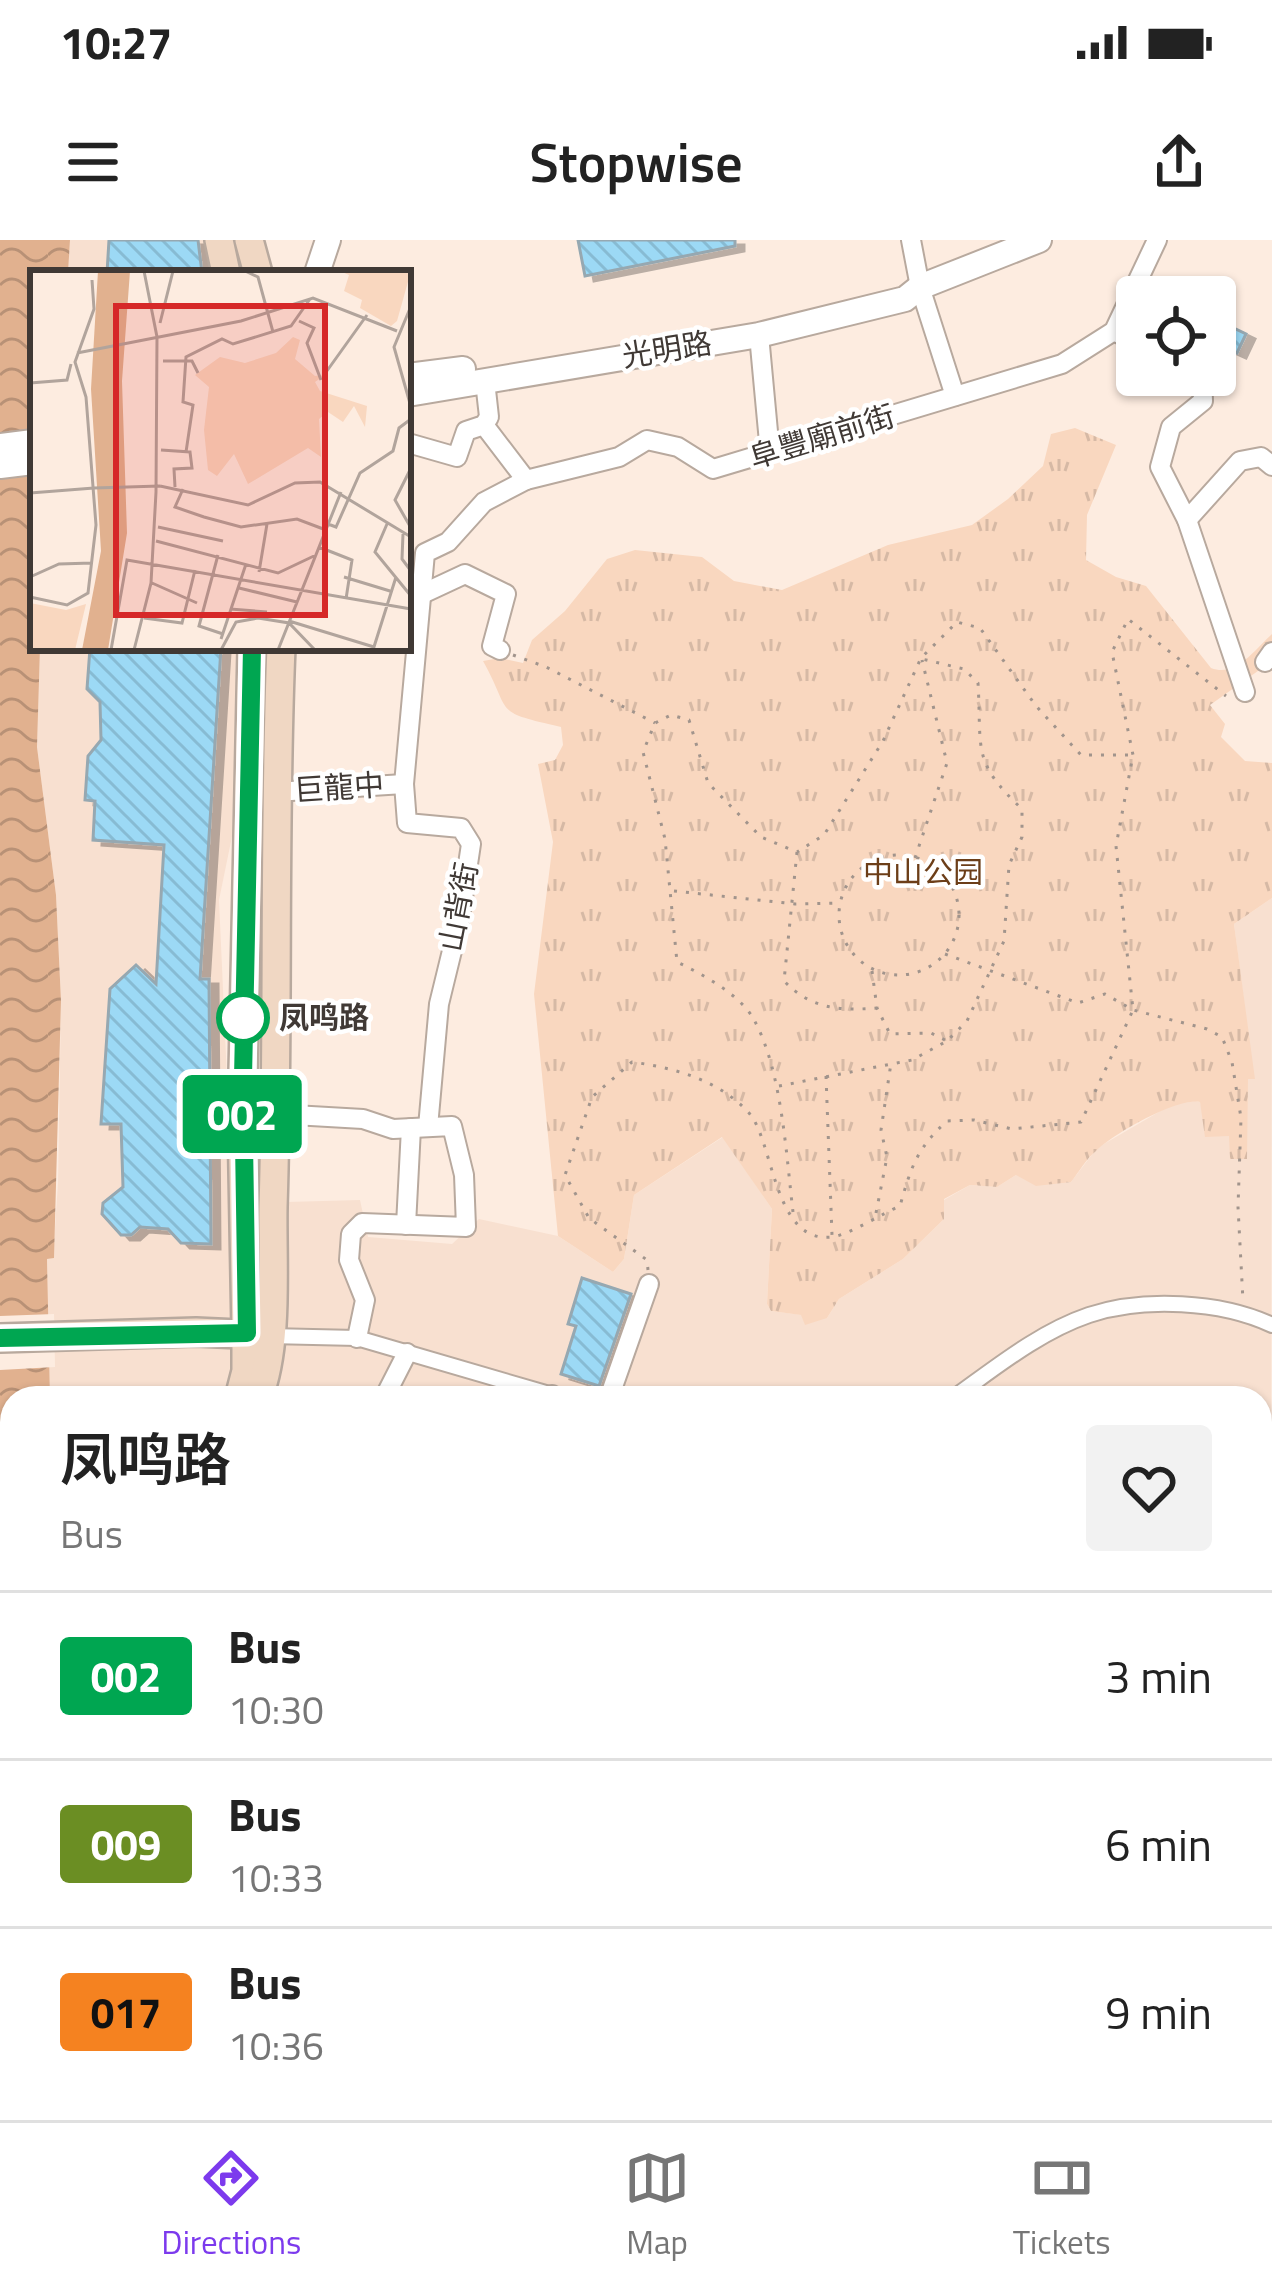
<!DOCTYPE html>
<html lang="en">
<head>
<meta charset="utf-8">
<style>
  body { margin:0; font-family:"Titillium Web","Noto Sans SC",sans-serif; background:#f2f2f2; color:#222; height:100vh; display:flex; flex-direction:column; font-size:45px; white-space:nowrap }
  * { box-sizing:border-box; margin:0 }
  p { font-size:39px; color:#767676 }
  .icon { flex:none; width:66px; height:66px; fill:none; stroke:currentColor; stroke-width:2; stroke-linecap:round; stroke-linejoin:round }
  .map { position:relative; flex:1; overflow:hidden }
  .drawer { position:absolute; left:0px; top:1146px; width:1272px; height:735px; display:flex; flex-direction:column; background:#fff; border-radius:36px 36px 0 0; box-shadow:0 3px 9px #0004 }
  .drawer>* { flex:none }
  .badge { padding:0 24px; border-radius:9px; font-size:42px; line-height:78px }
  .controls { position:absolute; left:1116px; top:36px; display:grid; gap:24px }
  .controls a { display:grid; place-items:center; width:120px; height:120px; border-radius:12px; background:#fff; box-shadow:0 3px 9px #0004; font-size:60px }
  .map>.badge { position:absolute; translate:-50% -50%; box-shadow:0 0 0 6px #fff }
  .round { display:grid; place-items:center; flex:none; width:126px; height:126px; border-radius:12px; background:#f2f2f2 }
  .headline { display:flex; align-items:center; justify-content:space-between; height:204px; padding:0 60px }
  h1 { font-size:57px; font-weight:600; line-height:90px }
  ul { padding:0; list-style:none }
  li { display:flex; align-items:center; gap:36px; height:168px; padding:0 60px; border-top:3px solid #e0e0e0 }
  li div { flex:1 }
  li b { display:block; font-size:45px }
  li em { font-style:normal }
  li .badge { min-width:132px; font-weight:700; text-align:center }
  .status { display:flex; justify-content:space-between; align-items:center; height:84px; padding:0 60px; background:#fff; direction:ltr }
  .status svg { height:33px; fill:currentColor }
  header { display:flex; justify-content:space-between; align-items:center; height:156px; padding:0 60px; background:#fff; font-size:54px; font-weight:600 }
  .menu { display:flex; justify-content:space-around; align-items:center; height:168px; border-top:3px solid #e0e0e0; background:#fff; font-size:33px; color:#767676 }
  .menu a { display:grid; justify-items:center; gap:6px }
  .menu .selected { color:#7c3aed }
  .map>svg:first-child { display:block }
  .built { fill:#f8e0d0 }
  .park { fill:url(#park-tufts) }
  .water { fill:url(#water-waves) }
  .pier { fill:#fdece0 }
  .building { fill:url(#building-back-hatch); stroke:#96a8b1; stroke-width:3; filter:url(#shadow) }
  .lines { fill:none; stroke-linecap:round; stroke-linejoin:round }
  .service-casing { stroke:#b8a99e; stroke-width:14 }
  .pedestrian-casing { stroke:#b8a99e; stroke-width:18 }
  .minor-casing { stroke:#b8a99e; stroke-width:22 }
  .tertiary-casing { stroke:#b8a99e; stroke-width:28 }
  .secondary-casing { stroke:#b8a99e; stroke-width:32 }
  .path { stroke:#a1948c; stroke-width:3; stroke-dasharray:3 9; stroke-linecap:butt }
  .service { stroke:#fff; stroke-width:9 }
  .pedestrian { stroke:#fff; stroke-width:14 }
  .minor { stroke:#fff; stroke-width:18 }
  .tertiary { stroke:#fff; stroke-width:24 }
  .secondary { stroke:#f0d7c3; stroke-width:27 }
  .line-casing { stroke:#fff; stroke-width:27 }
  .line { stroke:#00a651; stroke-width:18 }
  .stop-dot { fill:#fff; stroke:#00a651; stroke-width:6 }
  .labels { text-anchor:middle; stroke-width:9; stroke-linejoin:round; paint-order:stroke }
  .street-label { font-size:30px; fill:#403935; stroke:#fff }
  .park-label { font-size:30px; fill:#6c3e18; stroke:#fff }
  .stop-label { font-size:30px; font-weight:bold; fill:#403935; stroke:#fff; text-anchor:start }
  .inset-road { fill:none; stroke:#b1a49c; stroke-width:3 }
  .view { fill:#d62828; fill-opacity:0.15; stroke:#d62828; stroke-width:6 }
  .inset-edge { fill:none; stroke:#403935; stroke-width:6 }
</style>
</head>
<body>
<div class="status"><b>10:27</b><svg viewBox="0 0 49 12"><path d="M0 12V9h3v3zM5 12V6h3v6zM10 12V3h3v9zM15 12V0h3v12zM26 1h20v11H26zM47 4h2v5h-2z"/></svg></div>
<header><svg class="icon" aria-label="menu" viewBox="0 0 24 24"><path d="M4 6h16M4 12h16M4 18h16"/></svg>Stopwise<svg class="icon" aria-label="share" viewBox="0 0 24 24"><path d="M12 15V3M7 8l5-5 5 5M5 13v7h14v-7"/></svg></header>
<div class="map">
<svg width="1272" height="1880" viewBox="0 0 1272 1880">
  <defs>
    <pattern id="park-tufts" width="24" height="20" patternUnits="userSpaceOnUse" patternTransform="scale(3)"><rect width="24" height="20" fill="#f9d7bf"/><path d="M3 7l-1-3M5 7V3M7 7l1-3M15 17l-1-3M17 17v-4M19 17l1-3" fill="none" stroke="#d6b9a5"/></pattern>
    <pattern id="water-waves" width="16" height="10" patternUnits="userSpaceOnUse" patternTransform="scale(3)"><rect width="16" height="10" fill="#e1b18f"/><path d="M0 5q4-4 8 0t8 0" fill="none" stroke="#b89176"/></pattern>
    <pattern id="building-back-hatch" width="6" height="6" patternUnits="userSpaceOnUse" patternTransform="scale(3)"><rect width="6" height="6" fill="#9cd9f5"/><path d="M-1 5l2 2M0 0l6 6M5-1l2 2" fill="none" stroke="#87bbd3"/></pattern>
    <filter id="shadow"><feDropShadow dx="9" dy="5" stdDeviation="0" flood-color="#0004"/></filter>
  </defs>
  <rect width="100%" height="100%" fill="#fdece0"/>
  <g class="built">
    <path d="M70,0H212L218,33H68Z"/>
    <path d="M40,408H246V528L219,660L236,1039L233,1158H50L47,1019L53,1018L58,943L61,761L56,655L37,507Z"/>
    <path d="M1272,658L1271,1333L1260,1331V1158H272L286,962L360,960L368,997L452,1004L479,979L558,996L613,1032L624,1019L634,955L723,897L772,969L767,1064L771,1071L827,1078L839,1059L903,1019L944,979V960L970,945L997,947L1016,935L1071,942L1097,908L1169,866L1186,859L1200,862L1204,875L1248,838L1254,839L1234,684Z"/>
    <path d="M1260,1677L1272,1680V1833L1260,1828Z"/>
  </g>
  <path class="park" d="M1075,188L1116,205L1087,275L1086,320L1116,337L1146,346L1211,428C1236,438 1254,410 1272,394V421L1210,465L1225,484L1221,497L1245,521L1272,523V658L1234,684L1255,839H1248L1247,919H1230L1229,896L1205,897L1200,862C1178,857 1113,894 1096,911C1086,919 1079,932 1071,942L1036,946L1016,935L997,947L970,945L944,959V979L903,1019L839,1059L827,1078L805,1085L801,1075L771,1071L767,1064L772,969L722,897L634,955L624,1019L613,1032L558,996L534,754L553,602L538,524L555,520L563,505L561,487C491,471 513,475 483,421L500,418L523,423L532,400L565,371L607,319L635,310L702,317L734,341L782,350L888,305L972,285L1008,259L1043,226L1051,194Z"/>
  <path class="water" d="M0,0H70L68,33H33V408H40L37,507L56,655L61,761L54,1018L47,1019L50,1158H12V1823L0,1879Z"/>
  <path class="pier" d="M54,1074L55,1127L0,1130V1076Z"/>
  <g class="building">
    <path d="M109,0H198L202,33H107Z"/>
    <path d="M578,0H735V6L585,36Z"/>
    <path d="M1215,79L1246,94L1237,113L1215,103Z"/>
    <path d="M90,408H221L200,739H209L211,1004L181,1003L168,989L140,987L131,995H121L102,974L103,963L123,947L121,884H101L110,749L136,725L156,744L164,605L93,600L95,561L85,560L88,516L101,500L100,462L87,449Z"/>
    <path d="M582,1038L631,1054L599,1146L561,1134L576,1086L568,1084Z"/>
    <path d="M1260,1226L1272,1230V1276L1262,1305Z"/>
  </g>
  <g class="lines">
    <g class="service-casing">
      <path id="service" d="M19,1880L21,1869"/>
    </g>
    <g class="pedestrian-casing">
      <g id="pedestrian">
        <path d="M269,1096L357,1098L556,1156"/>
        <path d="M953,1158C995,1128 1039,1092 1089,1075C1143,1057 1221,1061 1272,1085"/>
      </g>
    </g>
    <g class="minor-casing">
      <g id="minor">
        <path d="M911,0L920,47L955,156"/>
        <path d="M1114,91L1137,103"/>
        <path d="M759,95L770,213"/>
        <path d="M1202,135L1203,161L1171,187L1160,227L1187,280L1245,452"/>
        <path d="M484,185L526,240"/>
        <path d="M408,203L457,217L466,191L484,185L489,177L485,141"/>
        <path d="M1187,280L1240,221L1261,217L1272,226"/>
        <path d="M413,354L420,355L465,334L506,354L492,406L500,410"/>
        <path d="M1265,422L1272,412"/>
        <path d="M275,552L404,544"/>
        <path d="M276,874L363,879L393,889L452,886L464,935L466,987L362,983L351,994L349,1020L365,1060L357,1098"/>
        <path d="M428,887L439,764L460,678L471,604L461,588L407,583L404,544L425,313L448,302L484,262L526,240L619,217L647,200L678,207L713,229L1062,124L1114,91L1157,0"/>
        <path d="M406,985L411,888"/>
        <path d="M384,1158L407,1113"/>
        <path d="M552,1158V1155"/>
        <path d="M609,1158L649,1044"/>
        <path d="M1260,1355L1272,1359"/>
        <path d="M1260,1478L1272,1483"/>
        <path d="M1260,1590L1272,1594"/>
        <path d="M950,1869V1880"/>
        <path d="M992,1869L1056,1880"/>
        <path d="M425,1880L430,1869"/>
        <path d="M454,1880L460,1869"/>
        <path d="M533,1880L538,1869"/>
        <path d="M686,1880L689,1869"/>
        <path d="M750,1880V1869"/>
      </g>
    </g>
    <g class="tertiary-casing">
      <g id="tertiary">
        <path d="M317,33L328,0"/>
        <path d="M408,136L463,129"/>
        <path d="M408,154L759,95L905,59L920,47L1039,0"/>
        <path d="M0,206L33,202"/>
        <path d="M0,226L33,222"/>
        <path d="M1260,1403L1272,1370"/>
        <path d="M1260,1756L1272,1759"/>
        <path d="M1074,1880L1078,1869"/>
      </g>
    </g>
    <g class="secondary-casing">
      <g id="secondary">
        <path d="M219,0L226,33"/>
        <path d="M249,0L258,33"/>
        <path d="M0,1098L196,1092L260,1095"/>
        <path d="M239,1158L246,1131V1093L242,878L252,408"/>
        <path d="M258,1158C279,1105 272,1024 273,967C279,781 273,594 281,408"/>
        <path d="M169,1880L172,1869"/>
      </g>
    </g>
    <g class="path">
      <path d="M513,415L546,427L655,483"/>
      <path d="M797,612L784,741C811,769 839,771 877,768"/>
      <circle cx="899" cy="675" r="60"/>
      <path d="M915,618L947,523L922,420"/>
      <path d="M674,651L795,664L838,663"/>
      <path d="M945,714L1078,763L1105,754L1133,770L1207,789L1222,797L1232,822L1241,878L1238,967L1243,1061"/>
      <path d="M872,731L877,768L890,794L931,793L945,800"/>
      <path d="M826,836L832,995"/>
      <path d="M779,846L912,820L947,801L967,781L1004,701L1009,625L1022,597V569C971,521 982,510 978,443L964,429L922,419"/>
      <path d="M793,972C786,914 782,829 753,778C739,754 702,734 677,722L665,599L643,512L655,483L671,475L689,480L708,543L761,597L797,612L824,595L883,501L921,418L957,382L980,388L1036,466L1081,515H1133"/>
      <path d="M876,973L887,917L881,890L891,823"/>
      <path d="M648,1030L647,1020L589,978L565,935L592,857L632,822C675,828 719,840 749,873C774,901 773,1004 832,997C849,995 883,973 900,966C911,927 917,908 947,881L974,880L1012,889L1081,882L1133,770L1116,606L1133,515L1112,412L1128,379L1226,456"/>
      <path d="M0,1667L12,1668"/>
    </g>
    <use href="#service" class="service"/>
    <use href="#pedestrian" class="pedestrian"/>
    <use href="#minor" class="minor"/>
    <use href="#tertiary" class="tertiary"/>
    <use href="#secondary" class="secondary"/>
  </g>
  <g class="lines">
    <g class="line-casing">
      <path id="line" d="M0,1098L247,1093L243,838L252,408"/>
    </g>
    <use href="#line" class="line"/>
  </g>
  <circle class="stop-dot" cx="243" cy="778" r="24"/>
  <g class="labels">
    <g class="street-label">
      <text transform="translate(667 110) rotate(-9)" y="10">光明路</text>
      <text transform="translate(822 197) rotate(-17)" y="10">阜豐廟前街</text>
      <text transform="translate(339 548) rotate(-4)" y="10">巨龍中</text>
      <text transform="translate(459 667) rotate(-79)" y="10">山背街</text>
    </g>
    <g class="park-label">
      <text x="923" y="643">中山公园</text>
    </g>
    <g class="stop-label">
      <text x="279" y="788">凤鸣路</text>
    </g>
  </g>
  <g transform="translate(30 30)">
    <rect width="381" height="381" fill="#fdece0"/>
    <path d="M310,1H381L367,51L361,56L330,38L332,30L314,21L319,5ZM263,67L270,70L265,89L285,106L295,105L285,112L290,121L337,136L335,157L324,136L313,152L298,142L289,149L291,187L278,178L218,214L204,184L187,206L178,200L174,160L179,117L165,105L190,87L215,93L246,83ZM0,333L36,340L56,334L45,380H0Z" fill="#f9d7bf"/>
    <path d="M68,1H100L92,111L97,263L78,380H52L71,281L61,119Z" fill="#e1b18f"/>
    <path class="inset-road" d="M215,1L228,7L243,62M381,36L364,77L381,137M269,51L284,58L277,73L291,110M130,53L143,1M47,83L211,51L283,28L367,61M133,91H162L168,103M294,105L337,45M0,113L37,110L41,94M131,180L160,182L162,198L144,199L145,217M156,182L163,135L153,132L156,87L192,69L203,74L261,56L280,29M381,198L365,230L381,258M130,216L218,235L265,213L290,212L381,267M64,218L130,216M153,219L145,237L174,247L211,257L267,249L296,260M0,223L64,218M298,254L306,257L330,203L363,181L369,158L381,149M357,254L345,282L381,326M128,257L193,271M373,264L372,289L381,301M126,271L248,303L286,285M289,277L322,290L316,329M188,285L169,356L193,364M229,302L237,254M0,307L29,294L62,293M314,307L360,321M122,313L167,333M209,318L267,332M0,327L37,335L58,323L66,255L56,127L45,92L64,39L62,10M200,339L237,342M114,348L152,353L165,300M259,351L344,377M191,369L216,294M81,380L97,290L381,339M104,380L121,313L126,222L127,67L114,1M191,380L206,352L228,348L259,353L285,380M248,380L311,222M343,380L366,307"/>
    <path class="view" d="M86,36H295V345H86Z"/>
    <rect width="381" height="381" class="inset-edge"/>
  </g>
</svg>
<div class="controls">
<a><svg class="icon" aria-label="locate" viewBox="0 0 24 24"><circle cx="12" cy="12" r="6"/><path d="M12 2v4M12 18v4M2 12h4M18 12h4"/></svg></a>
</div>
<b class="badge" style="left:242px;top:874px;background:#00a651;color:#fff">002</b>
<section class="drawer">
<div class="headline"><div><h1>凤鸣路</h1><p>Bus</p></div><a class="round"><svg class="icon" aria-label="heart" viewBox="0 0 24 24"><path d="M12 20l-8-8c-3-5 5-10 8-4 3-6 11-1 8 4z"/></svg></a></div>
<ul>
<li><span class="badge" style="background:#00a651;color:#fff">002</span><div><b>Bus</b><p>10:30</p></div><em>3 min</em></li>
<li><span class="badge" style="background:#6b8e23;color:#fff">009</span><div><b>Bus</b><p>10:33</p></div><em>6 min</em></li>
<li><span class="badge" style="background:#f58220;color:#111">017</span><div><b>Bus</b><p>10:36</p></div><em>9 min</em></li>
</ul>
</section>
</div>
<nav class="menu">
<a class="selected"><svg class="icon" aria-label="directions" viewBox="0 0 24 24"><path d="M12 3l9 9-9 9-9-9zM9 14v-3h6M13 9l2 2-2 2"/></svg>Directions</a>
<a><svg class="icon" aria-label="map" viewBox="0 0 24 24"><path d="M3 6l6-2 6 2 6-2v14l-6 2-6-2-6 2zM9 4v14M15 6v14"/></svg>Map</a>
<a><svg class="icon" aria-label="tickets" viewBox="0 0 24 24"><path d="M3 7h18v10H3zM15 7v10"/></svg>Tickets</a>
</nav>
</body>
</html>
